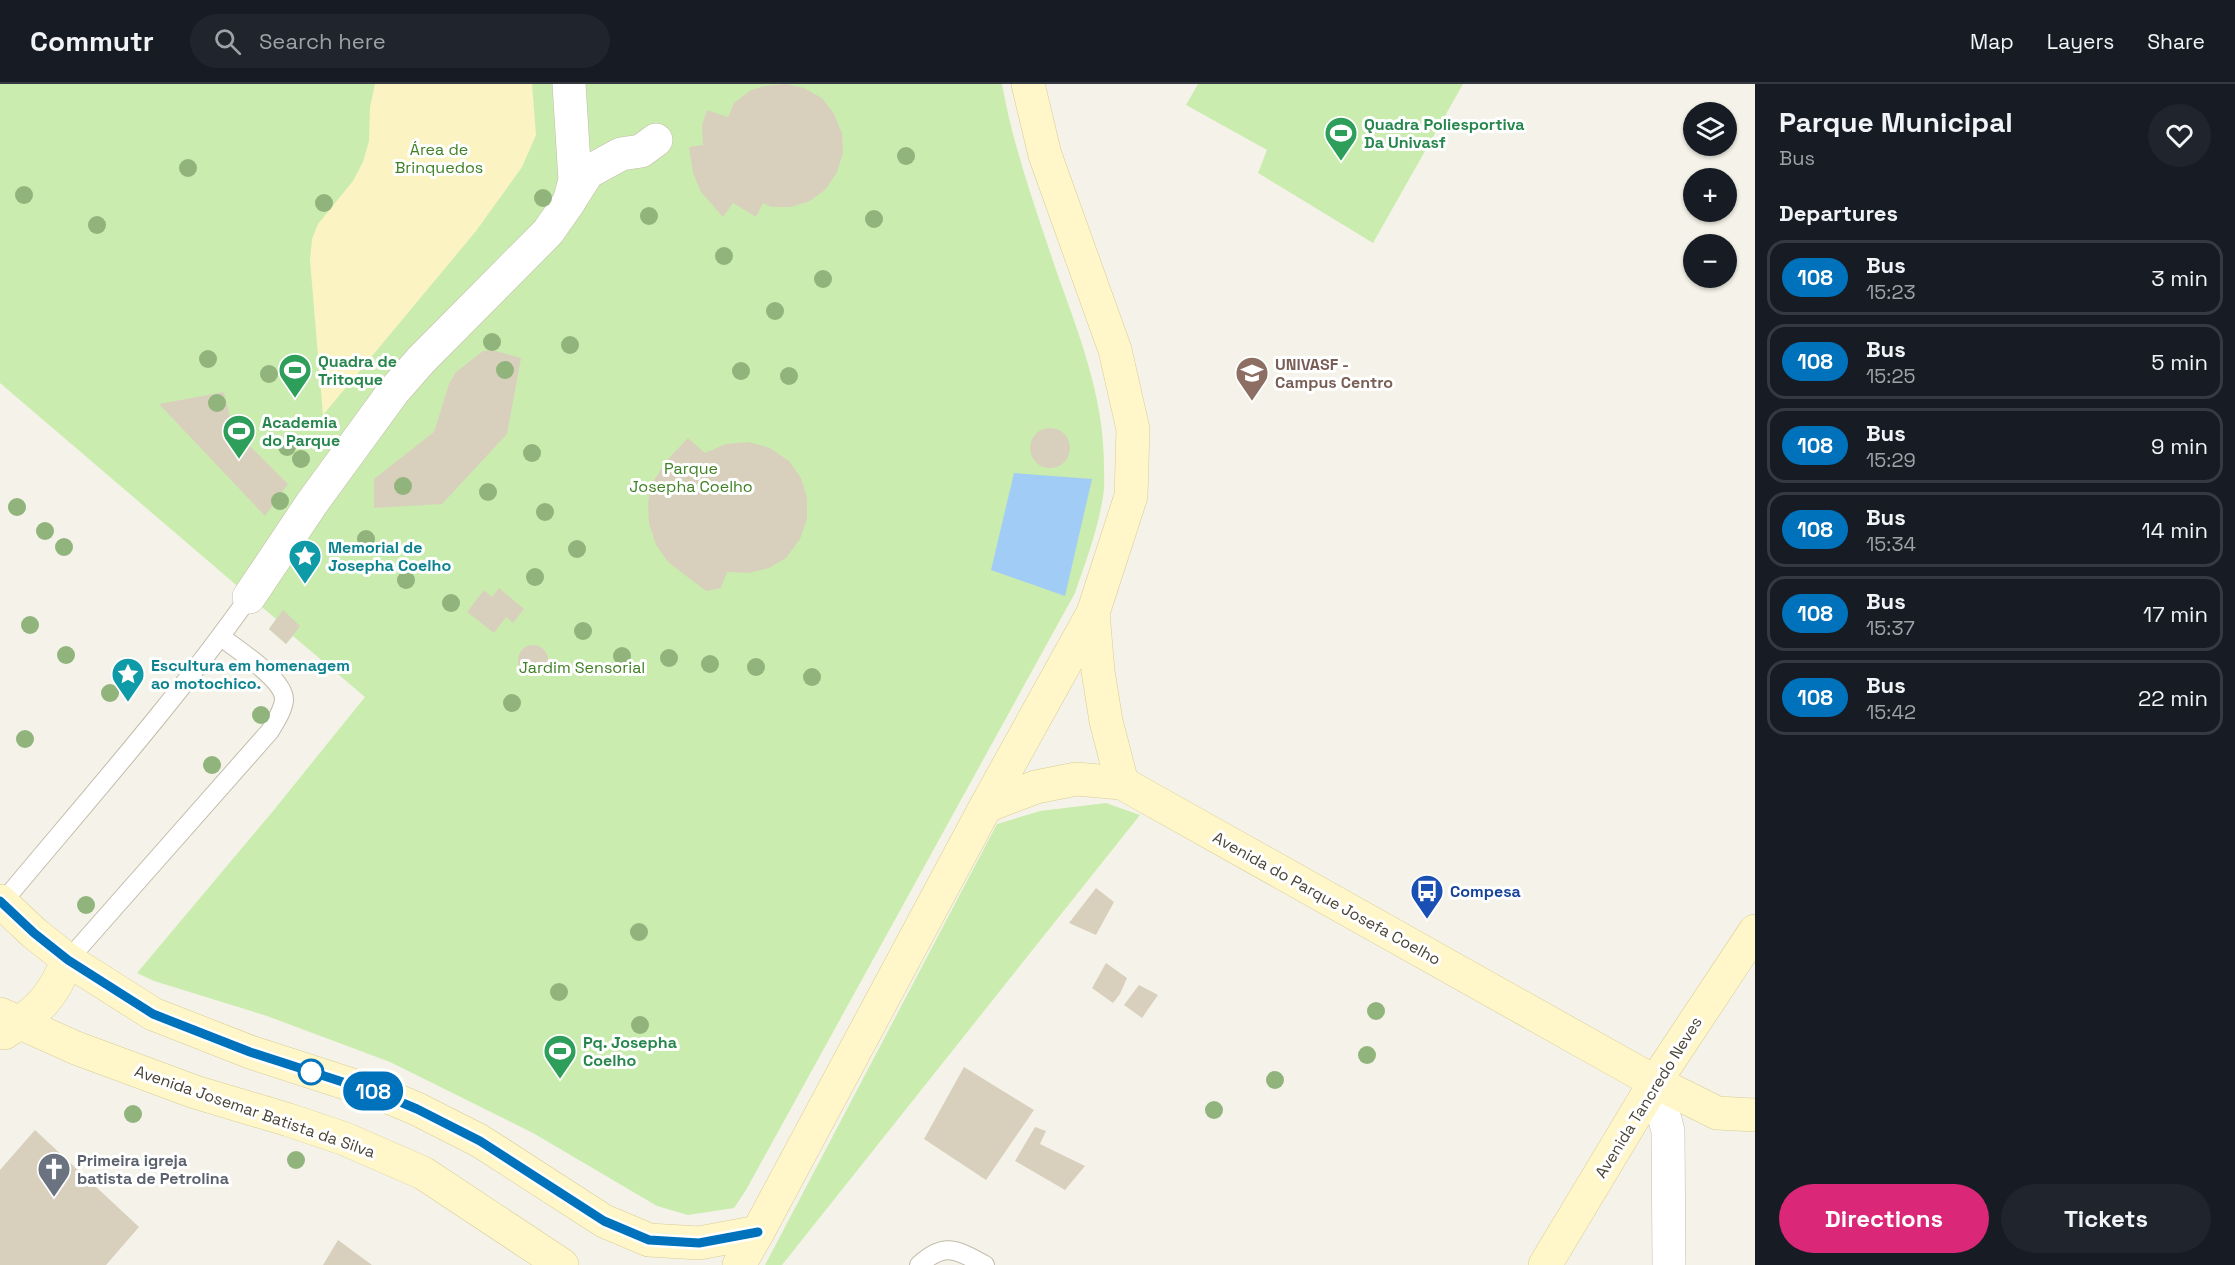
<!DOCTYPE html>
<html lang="en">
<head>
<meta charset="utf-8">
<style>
  body { margin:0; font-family:"Space Grotesk",sans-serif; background:#20242c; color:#f1f3f6; height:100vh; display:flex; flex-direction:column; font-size:22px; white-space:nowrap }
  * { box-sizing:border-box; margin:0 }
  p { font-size:20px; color:#9ea1a6 }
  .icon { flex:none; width:33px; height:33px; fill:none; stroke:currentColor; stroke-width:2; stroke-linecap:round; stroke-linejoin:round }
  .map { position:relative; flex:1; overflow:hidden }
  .side { display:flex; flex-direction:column; background:#171b24; width:480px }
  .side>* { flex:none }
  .badge { padding:0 12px; border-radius:20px; font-size:21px; line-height:39px }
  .buttons { position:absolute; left:1683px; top:18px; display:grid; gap:12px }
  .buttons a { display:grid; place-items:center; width:54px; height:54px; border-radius:50%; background:#171b24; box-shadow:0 2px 4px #0004; font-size:30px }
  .map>.badge { position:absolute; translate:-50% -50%; box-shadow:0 0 0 3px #fff }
  h2 { padding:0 24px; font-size:22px; line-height:54px }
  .round { display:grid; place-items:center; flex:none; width:63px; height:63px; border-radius:32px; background:#20242c }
  .headline { display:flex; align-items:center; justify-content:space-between; height:102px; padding:0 24px }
  h1 { font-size:28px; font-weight:700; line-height:45px }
  .button { display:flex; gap:12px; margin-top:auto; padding:12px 24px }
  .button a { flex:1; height:69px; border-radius:36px; background:#db2777; color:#fff; font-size:24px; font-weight:700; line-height:69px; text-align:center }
  .button a+a { background:#20242c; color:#f1f3f6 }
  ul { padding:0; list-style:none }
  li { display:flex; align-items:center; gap:18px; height:75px; margin:0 12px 9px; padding:0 12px; border:3px solid #363941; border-radius:18px }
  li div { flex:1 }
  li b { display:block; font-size:22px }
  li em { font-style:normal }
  li .badge { min-width:66px; font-weight:700; text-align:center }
  header { display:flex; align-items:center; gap:36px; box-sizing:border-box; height:84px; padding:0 30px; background:#171b24; border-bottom:2px solid #363941 }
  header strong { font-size:28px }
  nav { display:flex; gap:33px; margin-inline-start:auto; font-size:21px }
  .search { width:420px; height:54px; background:#20242c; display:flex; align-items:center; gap:15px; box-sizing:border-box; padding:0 21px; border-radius:33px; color:#9ea1a6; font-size:22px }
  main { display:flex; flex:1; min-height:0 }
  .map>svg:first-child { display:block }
  .green { fill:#cbecaf }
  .sand { fill:#fbf4c2 }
  .water { fill:#a1ccf6 }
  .building { fill:#d8d0bd }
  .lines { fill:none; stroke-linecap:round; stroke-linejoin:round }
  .lane-casing { stroke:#c2bcaa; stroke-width:20 }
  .street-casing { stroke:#c2bcaa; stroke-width:34 }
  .secondary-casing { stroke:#d9cc95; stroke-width:34 }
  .lane { stroke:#fff; stroke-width:18 }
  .street { stroke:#fff; stroke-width:33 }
  .secondary { stroke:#fff6c9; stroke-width:33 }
  .tree { fill:#91b47d }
  .line-casing { stroke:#fff; stroke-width:14 }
  .line { stroke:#0072bc; stroke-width:9 }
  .stop-dot { fill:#fff; stroke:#0072bc; stroke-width:3 }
  .labels { text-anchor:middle; stroke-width:6; stroke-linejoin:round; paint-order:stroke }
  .leisure-label { font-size:16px; font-weight:bold; fill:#27864d; stroke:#fff; text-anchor:start }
  .park-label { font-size:16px; fill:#3f8124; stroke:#fff }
  .education-label { font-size:16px; font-weight:bold; fill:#785e54; stroke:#fff; text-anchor:start }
  .culture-label { font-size:16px; font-weight:bold; fill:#0d838f; stroke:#fff; text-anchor:start }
  .transit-label { font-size:16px; font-weight:bold; fill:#164399; stroke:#fff; text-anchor:start }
  .street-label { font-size:16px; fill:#4a4436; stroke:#fff }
  .worship-label { font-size:16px; font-weight:bold; fill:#5b616d; stroke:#fff; text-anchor:start }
</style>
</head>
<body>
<header>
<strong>Commutr</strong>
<div class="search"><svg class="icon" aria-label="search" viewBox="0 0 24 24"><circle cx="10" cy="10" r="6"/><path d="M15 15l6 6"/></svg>Search here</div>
<nav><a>Map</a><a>Layers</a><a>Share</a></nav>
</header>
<main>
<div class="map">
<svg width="1755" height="1181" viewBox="0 0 1755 1181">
  <rect width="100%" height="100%" fill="#f5f3e9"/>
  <g class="green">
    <path d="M0,0H1002C1013,62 1035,123 1055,183C1078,248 1104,311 1104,381C1104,391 1105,403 1103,413C1098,445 1086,477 1075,509L746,1106L734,1124L688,1131L657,1122L533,1049L390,978L267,932L154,897L137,889L273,727L365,613L293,552L286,560L269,545L276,535L0,299Z"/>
    <path d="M1198,0H1463L1373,159L1258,89L1267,66L1186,21Z"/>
    <path d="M1106,719L1140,731L782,1181H765L997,740L1040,727Z"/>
  </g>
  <path class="sand" d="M375,0H532L536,51L522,83L476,147L323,331L310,176L312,155L318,140L353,97L363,78L369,57L370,23Z"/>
  <path class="water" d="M1014,389L1092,395L1065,512L991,486Z"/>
  <g class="building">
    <path d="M786,0L804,4L822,14L834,30L842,49L843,69L837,88L826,105L810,117L791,123H771L763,119L756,133L733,119L723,133L701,108L693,89L689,63L703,61L702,41L707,26L728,33L734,19L751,6L765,2Z"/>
    <path d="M492,266L521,274L507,350L442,420L374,424V395L434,348L449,300L456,288L483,267Z"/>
    <path d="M224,308L232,341L241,353L288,400L265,432L159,320Z"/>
    <circle cx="1050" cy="364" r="20"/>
    <path d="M688,354L705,369L726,360L748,358L770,364L789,377L801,394L807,414V435L800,455L786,474L769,484L749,489L727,488L721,504L706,507L668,478L656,461L649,439L648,420L650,402L669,374Z"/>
    <path d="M499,504L524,525L513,539L506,533L494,549L467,528L484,506L492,513Z"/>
    <path d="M283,526L300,542L286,560L269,545Z"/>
    <circle cx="533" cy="576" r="15"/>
    <path d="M1096,804L1114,818L1096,851L1069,839Z"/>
    <path d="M1106,879L1127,894L1120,910L1113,919L1092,904Z"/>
    <path d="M1139,901L1158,911L1142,934L1124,921Z"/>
    <path d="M964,983L1034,1026L986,1096L924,1055Z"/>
    <path d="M1035,1043L1046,1047L1040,1060L1085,1082L1065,1106L1015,1077Z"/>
    <path d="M35,1046L139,1143L106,1181H0V1086Z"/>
    <path d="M338,1156L372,1181H323Z"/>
  </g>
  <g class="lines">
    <g class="lane-casing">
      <g id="lane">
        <path d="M2,819C86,718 173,620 249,513"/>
        <path d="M68,876L270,647C275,638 283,627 284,616C285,596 237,565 221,553"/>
        <path d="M919,1181C945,1157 957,1166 985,1181"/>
      </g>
    </g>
    <g class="street-casing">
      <g id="street">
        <path d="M570,116L588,88L621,70L641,67L656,56"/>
        <path d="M249,513L312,419L393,308L421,276L548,148L569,118L575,96L569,0"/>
        <path d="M1655,998L1668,1047L1669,1181"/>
      </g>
    </g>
    <g class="secondary-casing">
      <g id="secondary">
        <path d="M1093,529L1098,587L1106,637L1122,699"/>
        <path d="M986,722L1036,703L1076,695L1122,699L1655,998L1717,1029L1755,1031"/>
        <path d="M0,817L34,849L68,876L153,930L250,968L386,1012L417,1025L480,1057L604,1137L649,1156L699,1159L758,1148"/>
        <path d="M0,930L76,964L195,1008L289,1036L345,1055L423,1089L562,1181"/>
        <path d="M4,949C39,927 52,914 68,876"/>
        <path d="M739,1181L758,1148L986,722L1093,529L1131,412L1133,345L1115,266L1045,71L1028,0"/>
        <path d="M1545,1181L1655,998L1755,847"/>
      </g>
    </g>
    <use href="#lane" class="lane"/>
    <use href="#street" class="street"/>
    <use href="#secondary" class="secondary"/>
  </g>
  <g class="tree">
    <circle cx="906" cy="72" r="9"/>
    <circle cx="188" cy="84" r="9"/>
    <circle cx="24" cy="111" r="9"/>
    <circle cx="543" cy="114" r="9"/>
    <circle cx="324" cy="119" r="9"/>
    <circle cx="649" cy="132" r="9"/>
    <circle cx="874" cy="135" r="9"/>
    <circle cx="97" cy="141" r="9"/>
    <circle cx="724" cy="172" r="9"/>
    <circle cx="823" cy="195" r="9"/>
    <circle cx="775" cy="227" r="9"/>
    <circle cx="492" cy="258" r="9"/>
    <circle cx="570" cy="261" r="9"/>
    <circle cx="208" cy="275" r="9"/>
    <circle cx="505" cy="286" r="9"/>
    <circle cx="741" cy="287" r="9"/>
    <circle cx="269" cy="290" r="9"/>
    <circle cx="789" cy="292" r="9"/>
    <circle cx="217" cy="319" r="9"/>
    <circle cx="287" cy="363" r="9"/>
    <circle cx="532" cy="369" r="9"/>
    <circle cx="301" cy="375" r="9"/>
    <circle cx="403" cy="402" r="9"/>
    <circle cx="488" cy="408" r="9"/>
    <circle cx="280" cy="417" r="9"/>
    <circle cx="17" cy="423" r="9"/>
    <circle cx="545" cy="428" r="9"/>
    <circle cx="45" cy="447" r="9"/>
    <circle cx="366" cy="455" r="9"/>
    <circle cx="64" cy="463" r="9"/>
    <circle cx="577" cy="465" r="9"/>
    <circle cx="535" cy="493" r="9"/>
    <circle cx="406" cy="496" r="9"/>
    <circle cx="451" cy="519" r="9"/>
    <circle cx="30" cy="541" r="9"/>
    <circle cx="583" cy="547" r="9"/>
    <circle cx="66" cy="571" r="9"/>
    <circle cx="622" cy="572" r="9"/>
    <circle cx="669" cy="574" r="9"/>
    <circle cx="710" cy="580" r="9"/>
    <circle cx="756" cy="583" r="9"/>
    <circle cx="812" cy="593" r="9"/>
    <circle cx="110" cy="609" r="9"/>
    <circle cx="512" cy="619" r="9"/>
    <circle cx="261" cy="631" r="9"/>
    <circle cx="25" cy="655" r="9"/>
    <circle cx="212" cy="681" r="9"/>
    <circle cx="86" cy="821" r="9"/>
    <circle cx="639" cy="848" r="9"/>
    <circle cx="559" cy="908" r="9"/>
    <circle cx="1376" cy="927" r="9"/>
    <circle cx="640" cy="941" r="9"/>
    <circle cx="1367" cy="971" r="9"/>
    <circle cx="1275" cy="996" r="9"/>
    <circle cx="1214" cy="1026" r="9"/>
    <circle cx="133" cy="1030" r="9"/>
    <circle cx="296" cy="1076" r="9"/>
  </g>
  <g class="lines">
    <g class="line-casing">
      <path id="line" d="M0,817L34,849L68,876L153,930L250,968L386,1012L417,1025L480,1057L604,1137L649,1156L699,1159L758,1148"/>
    </g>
    <use href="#line" class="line"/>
  </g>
  <defs>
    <g id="stadium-pin" transform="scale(1.725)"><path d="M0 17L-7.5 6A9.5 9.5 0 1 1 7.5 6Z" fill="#2e9e5b" stroke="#fff"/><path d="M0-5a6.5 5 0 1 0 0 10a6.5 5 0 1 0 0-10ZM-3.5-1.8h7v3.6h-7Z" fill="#fff"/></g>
    <g id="university-pin" transform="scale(1.725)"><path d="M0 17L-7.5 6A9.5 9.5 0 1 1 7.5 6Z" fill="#8d6e63" stroke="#fff"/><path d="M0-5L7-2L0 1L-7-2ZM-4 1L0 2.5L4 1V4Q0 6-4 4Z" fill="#fff"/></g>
    <g id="sight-pin" transform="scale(1.725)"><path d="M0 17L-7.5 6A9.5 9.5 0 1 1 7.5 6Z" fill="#0f9aa8" stroke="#fff"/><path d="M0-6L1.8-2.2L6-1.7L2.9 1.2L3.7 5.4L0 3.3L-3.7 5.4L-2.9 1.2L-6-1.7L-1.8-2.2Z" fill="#fff"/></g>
    <g id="bus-pin" transform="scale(1.725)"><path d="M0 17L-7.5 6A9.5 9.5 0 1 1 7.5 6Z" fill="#1a4fb4" stroke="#fff"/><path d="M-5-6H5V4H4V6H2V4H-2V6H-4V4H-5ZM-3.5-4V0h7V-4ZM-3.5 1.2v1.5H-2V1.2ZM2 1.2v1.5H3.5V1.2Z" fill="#fff"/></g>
    <g id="church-pin" transform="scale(1.725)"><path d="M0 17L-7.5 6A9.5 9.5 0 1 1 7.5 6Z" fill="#6b7280" stroke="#fff"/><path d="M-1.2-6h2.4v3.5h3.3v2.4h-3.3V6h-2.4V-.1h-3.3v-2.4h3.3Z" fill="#fff"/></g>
  </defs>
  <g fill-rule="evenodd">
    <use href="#stadium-pin" x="1341" y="49"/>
    <use href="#stadium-pin" x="295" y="286"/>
    <use href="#university-pin" x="1252" y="289"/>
    <use href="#stadium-pin" x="239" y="347"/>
    <use href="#sight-pin" x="305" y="472"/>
    <use href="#sight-pin" x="128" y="590"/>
    <use href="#bus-pin" x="1427" y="807"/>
    <use href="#stadium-pin" x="560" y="967"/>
    <use href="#church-pin" x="54" y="1085"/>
  </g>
  <circle class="stop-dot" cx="311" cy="988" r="12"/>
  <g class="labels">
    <g class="leisure-label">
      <text x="1364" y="46">Quadra Poliesportiva<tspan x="1364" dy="18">Da Univasf</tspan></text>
      <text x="318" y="283">Quadra de<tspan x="318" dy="18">Tritoque</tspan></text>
      <text x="262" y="344">Academia<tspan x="262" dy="18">do Parque</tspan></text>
      <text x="583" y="964">Pq. Josepha<tspan x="583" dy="18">Coelho</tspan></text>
    </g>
    <g class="park-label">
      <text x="439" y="71">Área de<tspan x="439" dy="18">Brinquedos</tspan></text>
      <text x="691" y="390">Parque<tspan x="691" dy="18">Josepha Coelho</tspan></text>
      <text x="582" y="589">Jardim Sensorial</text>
    </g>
    <g class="education-label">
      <text x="1275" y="286">UNIVASF -<tspan x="1275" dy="18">Campus Centro</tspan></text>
    </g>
    <g class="culture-label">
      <text x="328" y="469">Memorial de<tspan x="328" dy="18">Josepha Coelho</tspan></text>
      <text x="151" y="587">Escultura em homenagem<tspan x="151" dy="18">ao motochico.</tspan></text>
    </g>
    <g class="transit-label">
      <text x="1450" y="813">Compesa</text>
    </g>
    <g class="street-label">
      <text transform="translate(1327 814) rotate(29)" y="6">Avenida do Parque Josefa Coelho</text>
      <text transform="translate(1648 1013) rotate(-58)" y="6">Avenida Tancredo Neves</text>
      <text transform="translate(255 1027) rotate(19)" y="6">Avenida Josemar Batista da Silva</text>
    </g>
    <g class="worship-label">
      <text x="77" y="1082">Primeira igreja<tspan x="77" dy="18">batista de Petrolina</tspan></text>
    </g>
  </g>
</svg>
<div class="buttons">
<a><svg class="icon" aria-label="layers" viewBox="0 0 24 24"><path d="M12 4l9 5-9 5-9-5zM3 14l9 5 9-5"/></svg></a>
<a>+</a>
<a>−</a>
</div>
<b class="badge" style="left:373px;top:1007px;background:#0072bc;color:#fff">108</b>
</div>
<section class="side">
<div class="headline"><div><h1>Parque Municipal</h1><p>Bus</p></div><a class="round"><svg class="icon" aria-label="heart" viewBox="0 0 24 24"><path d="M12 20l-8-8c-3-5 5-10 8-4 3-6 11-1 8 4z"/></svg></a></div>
<h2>Departures</h2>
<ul>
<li><span class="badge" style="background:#0072bc;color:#fff">108</span><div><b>Bus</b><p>15:23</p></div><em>3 min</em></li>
<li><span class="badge" style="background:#0072bc;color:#fff">108</span><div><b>Bus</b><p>15:25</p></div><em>5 min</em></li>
<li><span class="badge" style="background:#0072bc;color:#fff">108</span><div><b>Bus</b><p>15:29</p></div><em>9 min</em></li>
<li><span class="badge" style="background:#0072bc;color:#fff">108</span><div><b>Bus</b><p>15:34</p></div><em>14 min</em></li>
<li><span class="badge" style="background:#0072bc;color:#fff">108</span><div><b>Bus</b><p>15:37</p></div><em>17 min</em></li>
<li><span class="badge" style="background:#0072bc;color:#fff">108</span><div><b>Bus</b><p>15:42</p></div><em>22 min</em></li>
</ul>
<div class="button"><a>Directions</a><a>Tickets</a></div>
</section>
</main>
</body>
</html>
